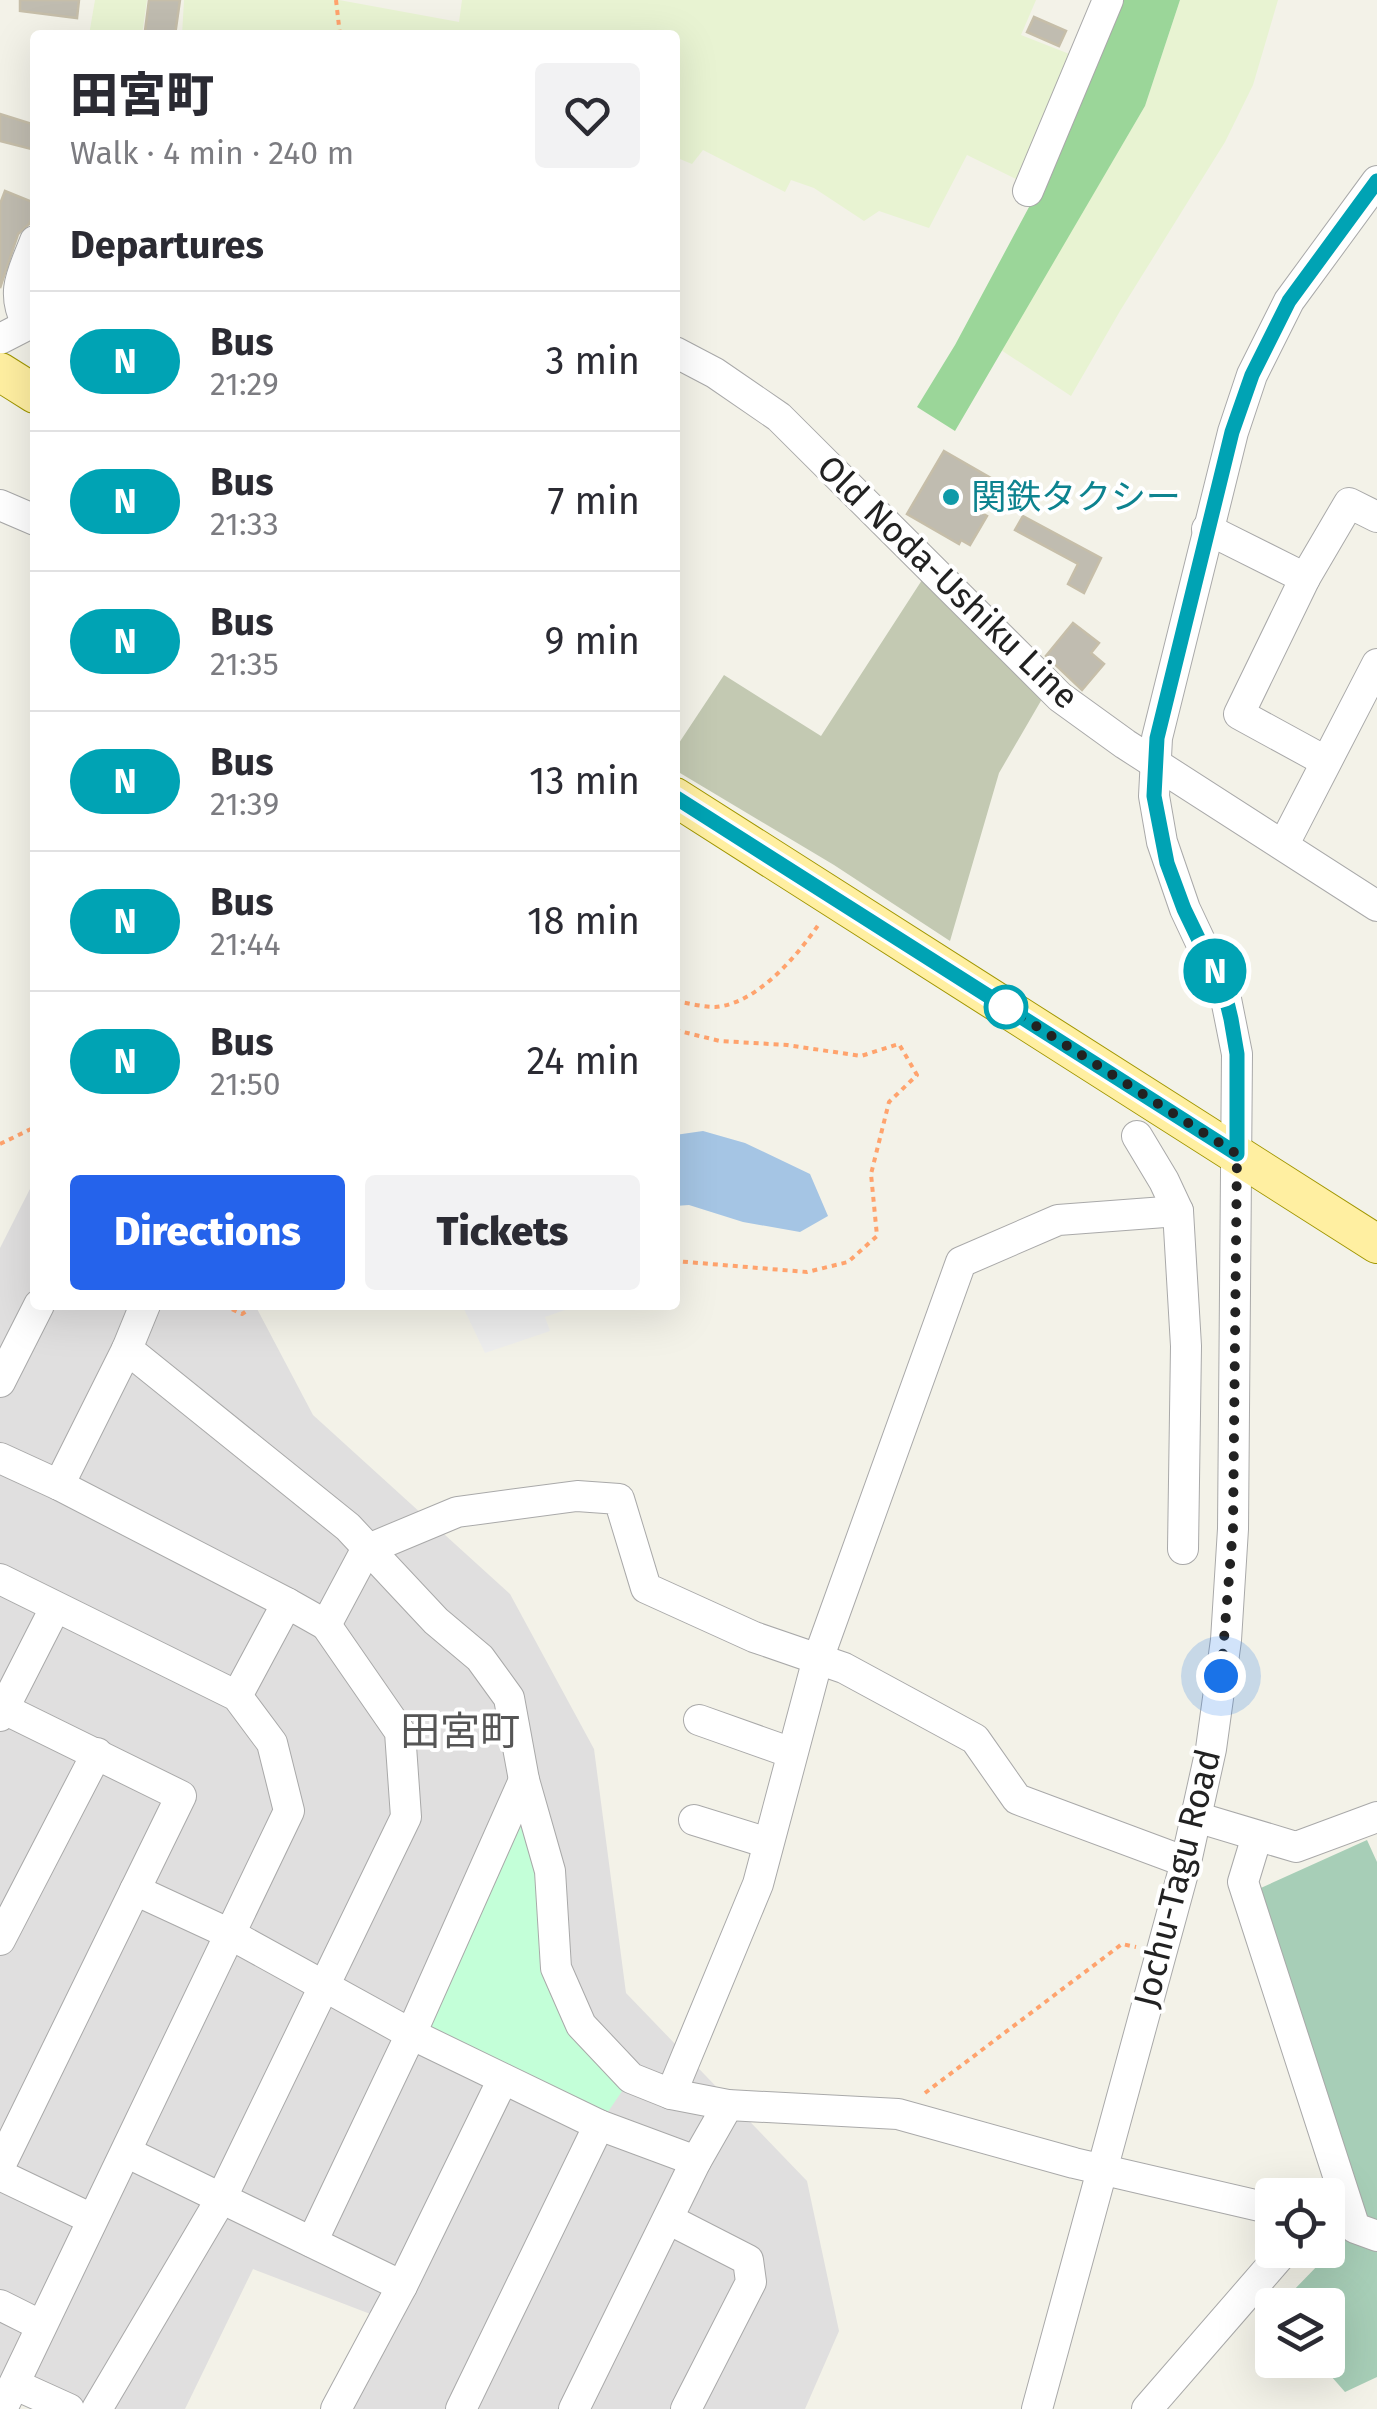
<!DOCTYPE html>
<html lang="en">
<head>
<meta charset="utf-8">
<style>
  body { margin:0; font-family:"Fira Sans","Noto Sans JP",sans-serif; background:#f2f2f3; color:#2b2b33; height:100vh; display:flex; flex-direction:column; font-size:38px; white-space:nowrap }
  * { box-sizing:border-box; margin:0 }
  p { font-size:32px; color:#7c7c81 }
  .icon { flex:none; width:55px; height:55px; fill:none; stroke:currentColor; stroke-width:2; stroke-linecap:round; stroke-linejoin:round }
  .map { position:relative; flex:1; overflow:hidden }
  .side { position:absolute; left:30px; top:30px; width:650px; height:1280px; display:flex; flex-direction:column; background:#fff; border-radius:10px; box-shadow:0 10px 40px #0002 }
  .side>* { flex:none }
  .badge { padding:0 20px; border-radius:32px; font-size:35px; line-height:65px }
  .controls { position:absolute; left:1255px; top:2178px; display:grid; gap:20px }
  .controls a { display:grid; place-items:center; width:90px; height:90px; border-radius:10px; background:#fff; box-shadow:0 10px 40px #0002; font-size:50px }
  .you { position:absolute; width:50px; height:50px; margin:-25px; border:8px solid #fff; border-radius:50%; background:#1a73e8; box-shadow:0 0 0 15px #1a73e833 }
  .map>.badge { position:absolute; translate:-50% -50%; box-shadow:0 0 0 5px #fff }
  h2 { padding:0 40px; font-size:38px; line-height:90px }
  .round { display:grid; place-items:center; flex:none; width:105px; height:105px; border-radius:10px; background:#f2f2f3 }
  .head { display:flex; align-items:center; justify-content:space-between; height:170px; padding:0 40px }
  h1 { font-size:48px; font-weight:800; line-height:75px }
  .cta { display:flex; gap:20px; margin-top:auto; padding:20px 40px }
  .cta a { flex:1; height:115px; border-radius:10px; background:#2563eb; color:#fff; font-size:40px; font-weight:800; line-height:115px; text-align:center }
  .cta a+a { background:#f2f2f3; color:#2b2b33 }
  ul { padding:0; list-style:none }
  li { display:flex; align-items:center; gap:30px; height:140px; padding:0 40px; border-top:2px solid #e1e1e2 }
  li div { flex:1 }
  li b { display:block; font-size:38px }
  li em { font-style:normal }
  li .badge { min-width:110px; font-weight:700; text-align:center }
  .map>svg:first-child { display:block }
  .residential { fill:#e0dfdf }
  .construction { fill:#c3c9b2 }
  .farmland { fill:#e8f3d2 }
  .forest { fill:#9bd699 }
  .cemetery { fill:#a7ceb7 }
  .park { fill:#c3ffd8 }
  .parking { fill:#eee }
  .water { fill:#a5c5e4 }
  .building { fill:#c0bcb0; stroke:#c6bea9; stroke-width:2.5 }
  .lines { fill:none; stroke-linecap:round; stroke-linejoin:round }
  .minor-casing { stroke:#a9a9a9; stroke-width:32 }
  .major-casing { stroke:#a09600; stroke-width:40 }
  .path { stroke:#ffa36d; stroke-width:4; stroke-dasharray:5 5; stroke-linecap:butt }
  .minor { stroke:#fff; stroke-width:30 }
  .major { stroke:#ffefa1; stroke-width:38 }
  .line-casing { stroke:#fff; stroke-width:22 }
  .line { stroke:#00a3b4; stroke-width:15 }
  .walk { stroke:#222; stroke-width:10; stroke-dasharray:0 18 }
  .culture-dot { fill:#0f9aa8; stroke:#fff; stroke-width:4 }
  .stop-dot { fill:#fff; stroke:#00a3b4; stroke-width:5 }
  .labels { text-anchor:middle; stroke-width:8; stroke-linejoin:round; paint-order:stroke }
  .culture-label { font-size:35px; fill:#0d838f; stroke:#fff; text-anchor:start }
  .street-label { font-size:35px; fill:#222; stroke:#fff }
  .quarter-label { font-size:40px; fill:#555; stroke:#fff }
</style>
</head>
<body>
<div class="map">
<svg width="1377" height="2409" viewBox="0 0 1377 2409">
  <rect width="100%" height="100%" fill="#f3f2e8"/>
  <path class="residential" d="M35,1179V1305H255L313,1415L510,1594L594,1749L626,1993L807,2181L839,2331L805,2409H321L373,2315L253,2269L185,2409H71L0,2393V1248Z"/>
  <path class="construction" d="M922,580L1042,699L999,773L950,941L834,865L675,770V749L724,675L821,736Z"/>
  <g class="farmland">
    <path d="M95,0H147L142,35H89Z"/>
    <path d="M184,0H339L459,22L462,0H1036L1021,35L1077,57L1024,183L967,155L929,228L879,211L864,221L814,188L791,180L785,192L703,150L692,164L675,157V35H182Z"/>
    <path d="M1180,0H1278L1253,85L1225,142L1120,311L1071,396L1001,350L1145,106Z"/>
  </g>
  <path class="forest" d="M1113,0H1180L1145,106L955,431L917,407L955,345L1043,181Z"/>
  <path class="cemetery" d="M1367,1840L1377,1862V2377L1345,2392L1317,2360H1328V2305H1294L1290,2294L1355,2227L1254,1891Z"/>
  <path class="park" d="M524,1780L556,1968L631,2078L599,2125L411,2034Z"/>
  <path class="parking" d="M462,1305H579L545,1317L550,1331L485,1353Z"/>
  <path class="water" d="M703,1131L745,1143L810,1174L828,1216L800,1232L743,1222L689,1205L675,1206V1135Z"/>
  <g class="building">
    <path d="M20,0H79L77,18L20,11Z"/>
    <path d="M149,0H180L175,35L145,31Z"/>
    <path d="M1034,17L1066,31L1059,46L1027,32Z"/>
    <path d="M0,114L35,125V150L0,141Z"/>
    <path d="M5,191L35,203V211L29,224L18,234L0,288V204Z"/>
    <path d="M944,451L996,481L978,511L987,516L970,545L961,540L959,544L907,514Z"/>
    <path d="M1023,516L1101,558L1084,593L1068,584L1078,564L1015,530Z"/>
    <path d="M1073,623L1099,643L1091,653L1104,664L1082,690L1046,656Z"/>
  </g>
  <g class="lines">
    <g class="minor-casing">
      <g id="minor">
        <path d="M1028,191L1108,0"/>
        <path d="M27,324C10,291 23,273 35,241"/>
        <path d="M0,339L35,321"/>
        <path d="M675,352L715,373L779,417L1060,697L1125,744L1377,906"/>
        <path d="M0,505L35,520"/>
        <path d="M1207,529L1305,578"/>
        <path d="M1325,761L1239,714L1305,578L1349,503L1377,517"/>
        <path d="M1284,844L1377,664"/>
        <path d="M1137,1136L1164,1181L1178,1211L1186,1346L1183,1549"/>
        <path d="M127,1349L348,1527L436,1621L480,1658L509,1698L524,1780L550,1871L556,1968L581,2025L631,2078L671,2094L728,2105L898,2114L1074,2163L1272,2209"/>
        <path d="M0,1382L39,1305"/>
        <path d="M0,1458L59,1485L287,1603"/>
        <path d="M59,1485L127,1349L145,1305"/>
        <path d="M0,1579L237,1696L272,1743L289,1811L2,2409"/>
        <path d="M237,1696L287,1603L326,1625L366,1550L457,1512L577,1496L619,1499L646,1588L754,1637L844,1668L975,1739L1017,1799L1186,1862"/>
        <path d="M0,1707L181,1796L0,2166"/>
        <path d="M0,1716L55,1608"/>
        <path d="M699,1720L792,1753"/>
        <path d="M1196,1817L1296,1847L1377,1817"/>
        <path d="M694,1820L768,1843"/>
        <path d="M1257,1836L1243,1882L1355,2228L1377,2236"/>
        <path d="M135,1890L228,1933L411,2034L599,2125L696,2161L574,2409"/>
        <path d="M0,1940L97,1753"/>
        <path d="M671,2094L758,1884L817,1662L961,1262L1058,1220L1178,1211"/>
        <path d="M126,2152L402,2286L336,2409"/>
        <path d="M696,2161L728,2105"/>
        <path d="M0,2175L92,2219"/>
        <path d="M668,2219L748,2260L751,2282L686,2409"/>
        <path d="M312,2242L411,2034L524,1780"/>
        <path d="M402,2286L503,2079"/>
        <path d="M0,2305L40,2325"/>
        <path d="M16,2385L69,2409"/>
        <path d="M97,2409L221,2199L406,1817L400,1732L326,1625"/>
        <path d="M461,2409L599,2125"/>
        <path d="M1037,2409L1186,1862L1211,1749L1226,1640L1233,1529L1237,1054L1225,994L1185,909L1162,842L1154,796L1157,738L1233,432L1252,375L1289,301L1377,181"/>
        <path d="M1147,2409L1285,2250"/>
      </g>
    </g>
    <g class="major-casing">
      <g id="major">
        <path d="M0,372L35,394"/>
        <path d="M675,797L1377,1244"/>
      </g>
    </g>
    <g class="path">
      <path d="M336,0L340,35"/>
      <path d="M675,1001C688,1003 702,1007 715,1007C757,1004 797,956 819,924"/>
      <path d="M675,1030L720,1041L787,1045L861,1056L899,1044L917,1075L889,1102L871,1174L877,1236L848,1262L807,1272L675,1261"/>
      <path d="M0,1144L33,1128L35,1131"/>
      <path d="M223,1305L242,1314L248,1310L245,1305"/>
      <path d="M445,1305H446"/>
      <path d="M925,2093L1122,1944L1136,1947"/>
    </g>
    <use href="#minor" class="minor"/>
    <use href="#major" class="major"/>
  </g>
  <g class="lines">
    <g class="line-casing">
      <path id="line" d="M675,797L1237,1154V1054L1231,1019L1225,994L1184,909L1167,863L1154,796L1157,738L1232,432L1252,375L1289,301L1377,181"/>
    </g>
    <use href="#line" class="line"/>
    <path class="walk" d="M1006,1007L1237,1154L1233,1528L1221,1676"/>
  </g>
  <circle class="culture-dot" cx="951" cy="497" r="10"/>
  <circle class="stop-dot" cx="1006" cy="1007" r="20"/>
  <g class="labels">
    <g class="culture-label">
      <text x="971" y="509">関鉄タクシー</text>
    </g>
    <g class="street-label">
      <text transform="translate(948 582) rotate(44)" y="12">Old Noda-Ushiku Line</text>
      <text transform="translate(1177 1878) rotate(-76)" y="12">Jochu-Tagu Road</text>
    </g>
    <g class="quarter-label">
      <text x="460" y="1745">田宮町</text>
    </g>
  </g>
</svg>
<div class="controls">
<a><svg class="icon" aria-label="locate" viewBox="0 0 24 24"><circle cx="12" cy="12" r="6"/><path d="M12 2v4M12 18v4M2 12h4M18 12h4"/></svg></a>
<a><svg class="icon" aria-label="layers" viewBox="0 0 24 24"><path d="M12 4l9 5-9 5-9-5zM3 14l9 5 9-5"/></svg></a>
</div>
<div class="you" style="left:1221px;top:1676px"></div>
<b class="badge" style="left:1215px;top:971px;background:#00a3b4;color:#fff">N</b>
<section class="side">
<div class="head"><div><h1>田宮町</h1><p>Walk · 4 min · 240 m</p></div><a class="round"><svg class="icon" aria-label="heart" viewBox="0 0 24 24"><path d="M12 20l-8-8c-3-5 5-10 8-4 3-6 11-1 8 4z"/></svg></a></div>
<h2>Departures</h2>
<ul>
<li><span class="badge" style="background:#00a3b4;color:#fff">N</span><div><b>Bus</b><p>21:29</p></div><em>3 min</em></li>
<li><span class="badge" style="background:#00a3b4;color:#fff">N</span><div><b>Bus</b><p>21:33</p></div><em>7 min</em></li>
<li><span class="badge" style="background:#00a3b4;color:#fff">N</span><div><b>Bus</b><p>21:35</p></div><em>9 min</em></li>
<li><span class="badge" style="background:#00a3b4;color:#fff">N</span><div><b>Bus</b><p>21:39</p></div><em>13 min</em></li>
<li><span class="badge" style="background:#00a3b4;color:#fff">N</span><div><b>Bus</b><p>21:44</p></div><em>18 min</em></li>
<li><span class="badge" style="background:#00a3b4;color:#fff">N</span><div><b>Bus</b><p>21:50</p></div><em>24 min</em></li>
</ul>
<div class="cta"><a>Directions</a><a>Tickets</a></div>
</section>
</div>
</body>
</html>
